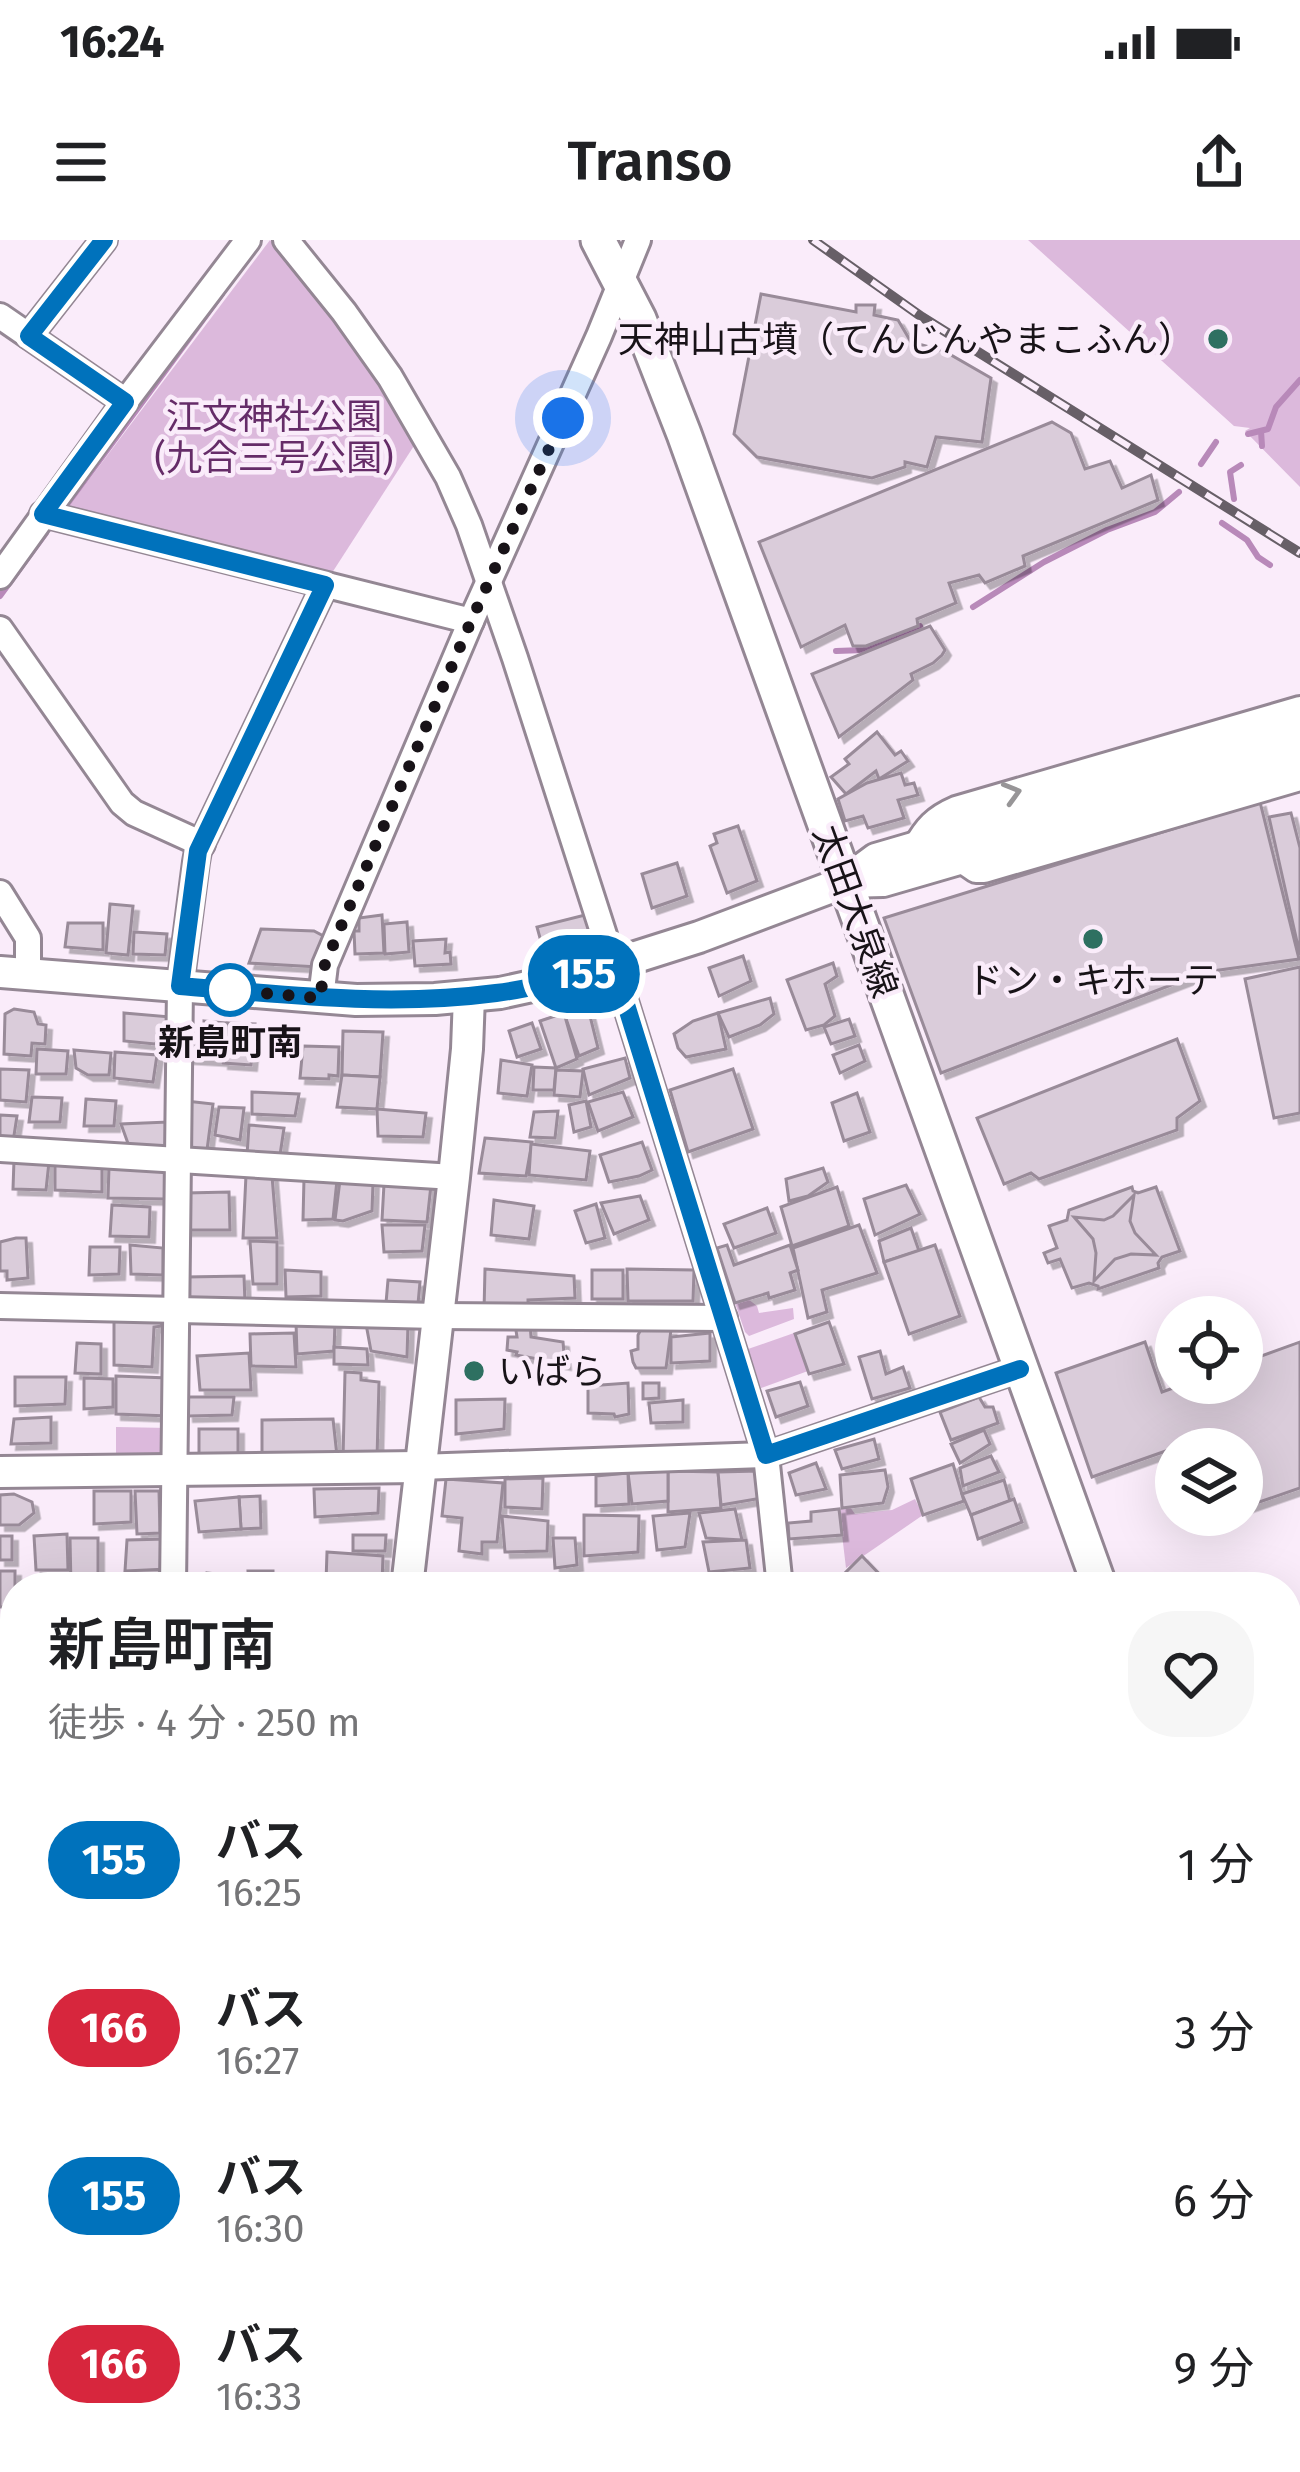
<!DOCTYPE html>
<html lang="ja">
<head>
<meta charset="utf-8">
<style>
  body { margin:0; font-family:"Fira Sans","Noto Sans JP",sans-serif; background:#f6f6f6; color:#202124; height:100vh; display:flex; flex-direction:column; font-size:45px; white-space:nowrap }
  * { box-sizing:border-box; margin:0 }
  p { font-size:39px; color:#757577 }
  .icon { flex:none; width:66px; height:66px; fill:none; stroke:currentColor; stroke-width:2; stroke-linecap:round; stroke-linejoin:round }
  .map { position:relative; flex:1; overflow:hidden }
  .side { position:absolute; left:0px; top:1332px; width:1302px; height:900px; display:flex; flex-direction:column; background:#fff; border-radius:48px 48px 0 0; box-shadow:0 12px 48px #0002 }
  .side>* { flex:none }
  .badge { padding:0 24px; border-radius:39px; font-size:42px; line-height:78px }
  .fabs { position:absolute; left:1155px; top:1056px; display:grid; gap:24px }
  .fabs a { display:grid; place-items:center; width:108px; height:108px; border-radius:50%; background:#fff; box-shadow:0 12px 48px #0002; font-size:60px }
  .you { position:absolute; width:60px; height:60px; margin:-30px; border:9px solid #fff; border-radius:50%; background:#1a73e8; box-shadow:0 0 0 18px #1a73e833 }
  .map>.badge { position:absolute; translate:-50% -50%; box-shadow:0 0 0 6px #fff }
  .round { display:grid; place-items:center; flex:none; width:126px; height:126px; border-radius:48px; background:#f6f6f6 }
  .head { display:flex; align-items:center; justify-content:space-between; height:204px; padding:0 48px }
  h1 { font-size:57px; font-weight:600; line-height:90px }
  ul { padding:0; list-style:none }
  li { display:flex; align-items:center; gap:36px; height:168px; padding:0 48px }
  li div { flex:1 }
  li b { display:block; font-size:45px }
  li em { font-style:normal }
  li .badge { min-width:132px; font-weight:700; text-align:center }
  .status { display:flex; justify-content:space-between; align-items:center; height:84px; padding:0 60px; background:#fff; direction:ltr }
  .status svg { height:33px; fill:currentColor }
  header { display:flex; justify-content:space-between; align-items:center; height:156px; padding:0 48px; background:#fff; font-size:54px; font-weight:600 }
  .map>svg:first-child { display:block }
  .green { fill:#dcb9dc }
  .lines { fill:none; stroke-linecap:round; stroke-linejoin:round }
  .stream { stroke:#b889b9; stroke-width:6 }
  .building { fill:#daccda; stroke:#998b99; stroke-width:3; filter:url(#shadow) }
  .minor-casing { stroke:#948794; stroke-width:30 }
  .tertiary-casing { stroke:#948794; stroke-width:36 }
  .secondary-casing { stroke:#948794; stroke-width:39 }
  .minor { stroke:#fff; stroke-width:24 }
  .tertiary { stroke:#fff; stroke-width:30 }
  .secondary { stroke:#fff; stroke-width:33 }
  .rail-casing { stroke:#675f67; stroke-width:10 }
  .rail { stroke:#faecfa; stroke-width:6; stroke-dasharray:18; stroke-linecap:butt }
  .oneway { stroke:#979597 }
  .line-casing { stroke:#fff; stroke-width:27 }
  .line { stroke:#0072bc; stroke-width:18 }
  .walk { stroke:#181318; stroke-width:12; stroke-dasharray:0 21.6 }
  .poi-dot { fill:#2e7061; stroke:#faecfa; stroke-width:4.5 }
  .stop-dot { fill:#fff; stroke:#0072bc; stroke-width:6 }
  .labels { text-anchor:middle; stroke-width:9; stroke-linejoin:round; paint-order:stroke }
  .poi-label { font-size:36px; fill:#181318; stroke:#faecfa; text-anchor:end }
  .park-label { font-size:36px; fill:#652c68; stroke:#faecfa }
  .street-label { font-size:36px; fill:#181318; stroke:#faecfa }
  .stop-label { font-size:36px; font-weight:bold; fill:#181318; stroke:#faecfa }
</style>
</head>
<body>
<div class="status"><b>16:24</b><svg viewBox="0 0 49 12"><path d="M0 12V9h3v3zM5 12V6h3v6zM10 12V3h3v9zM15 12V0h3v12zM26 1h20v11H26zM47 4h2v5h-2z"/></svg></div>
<header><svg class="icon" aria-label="menu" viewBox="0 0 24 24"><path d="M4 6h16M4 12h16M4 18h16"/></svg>Transo<svg class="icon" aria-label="share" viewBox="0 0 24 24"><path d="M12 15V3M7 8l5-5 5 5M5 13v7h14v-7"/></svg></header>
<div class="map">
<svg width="1300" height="2232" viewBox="0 0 1300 2232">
  <defs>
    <filter id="shadow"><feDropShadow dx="5.5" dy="5.5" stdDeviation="0" flood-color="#0004"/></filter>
  </defs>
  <rect width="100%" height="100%" fill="#faecfa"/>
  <g class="green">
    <path d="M270,0L344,87L419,198L330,336L66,270Z"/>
    <path d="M1028,0H1300V247L1245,191L1250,188L1234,186Z"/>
    <path d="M748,1059L757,1066L759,1073L793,1068L794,1079L749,1096L745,1092L735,1063Z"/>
    <path d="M794,1093L808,1131L761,1148L748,1109Z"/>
    <path d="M116,1187L169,1188L168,1219L116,1226Z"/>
    <path d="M915,1259L923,1275L846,1328L839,1269L850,1267L855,1274L892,1270Z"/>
  </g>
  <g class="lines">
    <g class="stream">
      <path d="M1261,191L1262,206"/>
      <path d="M1248,194L1268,189L1276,167L1300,140"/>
      <path d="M1201,224L1216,202"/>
      <path d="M1234,259L1230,232L1241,225"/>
      <path d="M68,263L222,54"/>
      <path d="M1222,283L1247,300L1258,317L1270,325"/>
      <path d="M0,356L46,293"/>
      <path d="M973,367L1044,322L1107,290L1155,272L1179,252"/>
      <path d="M836,411L864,410L920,386"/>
    </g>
  </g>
  <g class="building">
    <path d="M761,54L856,72V65H875L874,75L898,80L911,102L944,111L991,138L982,202L936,197L927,227L905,222V227L872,238L757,217L734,194Z"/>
    <path d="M1052,182L1071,193L1085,229L1110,221L1122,248L1151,235L1158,260L1023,316L1025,326L985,343L979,335L949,343L956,363L917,379L918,386L866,406H853L845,385L801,407L759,302Z"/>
    <path d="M930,386L945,410L942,415L933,423L911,434L913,440L839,497L812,434Z"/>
    <path d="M877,492L895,515L901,511L908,521L879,539L876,531L846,554L831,537L849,524L845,519Z"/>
    <path d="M901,533L905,545L914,543L918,555L898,560L904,578L868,588L863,576L845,581L838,559L867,543Z"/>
    <path d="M1260,562L1299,719L1205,732L941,833L884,678Z"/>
    <path d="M1291,573L1300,608V715L1269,577Z"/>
    <path d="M738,586L757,641L727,653L710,606L717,603L714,594Z"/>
    <path d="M677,623L687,656L652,668L642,634Z"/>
    <path d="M110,664L133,666L128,715L106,713Z"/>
    <path d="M382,675L384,713L355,714L354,691H359V678Z"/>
    <path d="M585,675L593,696L543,709L537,687Z"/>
    <path d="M407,682L409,712L385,714L384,684Z"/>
    <path d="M68,683H103V710L65,707Z"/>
    <path d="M261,689L314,691L329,699L318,727L249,723Z"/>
    <path d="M134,692L167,694L165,715L133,714Z"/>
    <path d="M446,699L445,713L450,712L451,724L415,726L413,701Z"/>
    <path d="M743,716L751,741L719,756L709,728Z"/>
    <path d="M833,723L837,736L825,744L835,776L824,785L806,790L787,740Z"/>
    <path d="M1300,727V873L1274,878L1245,739Z"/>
    <path d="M770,758L774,774L760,785L729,797L718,773Z"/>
    <path d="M587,764L598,808L579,816L564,773Z"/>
    <path d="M14,769L34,772L38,784L46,785L45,804L32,803L31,816L4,814L5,774Z"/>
    <path d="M124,773L171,777L167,794L155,804L124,801Z"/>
    <path d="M564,773L577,819L556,828L540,781Z"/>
    <path d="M718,773L726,809L686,817L678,808L674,794L693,781Z"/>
    <path d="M849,779L855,796L831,804L824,787Z"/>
    <path d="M204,781L227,783L221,820L189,818L191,796H204Z"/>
    <path d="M227,783L255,784L251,825L223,823Z"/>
    <path d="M532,783L541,809L517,817L509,791Z"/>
    <path d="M343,791L383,792L380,837L342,835Z"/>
    <path d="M1177,799L1200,861L1177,878V890L1039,939L1031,933L1004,944L977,878Z"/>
    <path d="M859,805L865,821L840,833L833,815Z"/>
    <path d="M303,806L339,807L338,836L329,835V839L300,838Z"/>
    <path d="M37,809L68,811L66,834H36Z"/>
    <path d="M74,810L111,813L109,835H88L76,828Z"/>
    <path d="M115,812L157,815L153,842L114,838Z"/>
    <path d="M625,818L630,838L589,855L583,829Z"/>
    <path d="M501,820L532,825L527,856L498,853Z"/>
    <path d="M534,827L556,828L554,850H533Z"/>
    <path d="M0,829L29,830L26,862L0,860Z"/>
    <path d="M733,829L753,889L688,912L670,850Z"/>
    <path d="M556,830L583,831L580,857L554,855Z"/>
    <path d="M342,835L380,837L377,869L337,867Z"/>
    <path d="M252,852L299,854L295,876L252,874Z"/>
    <path d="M623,852L633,877L598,891L588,862Z"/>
    <path d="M857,853L870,892L844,901L832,863Z"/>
    <path d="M32,857L62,858L60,882H29Z"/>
    <path d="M86,859L116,861L114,886H84Z"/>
    <path d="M186,861L213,864L207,910L186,909Z"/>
    <path d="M586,861L591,887L574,892L569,865Z"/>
    <path d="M219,867L244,868L240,900L215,895Z"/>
    <path d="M377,869L426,873L423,897L378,896Z"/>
    <path d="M558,871L555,898L530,897L534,872Z"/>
    <path d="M0,875L17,876L13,902L0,901Z"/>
    <path d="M168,882L169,908L130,909L121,884Z"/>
    <path d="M249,885L284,888L280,915H247Z"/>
    <path d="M485,898L532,902L526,936L479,933Z"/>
    <path d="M642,902L652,930L639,936L609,942L600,915Z"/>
    <path d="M531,904L590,911L586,940L529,935Z"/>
    <path d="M14,920L49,922L46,950L13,949Z"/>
    <path d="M55,924L102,926V952L55,950Z"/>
    <path d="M109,927L168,931L166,959L108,958Z"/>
    <path d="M823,928L828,942L808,956L789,961L786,939Z"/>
    <path d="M246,935L272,936L277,998H243Z"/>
    <path d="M304,938L337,940L333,979L303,980Z"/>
    <path d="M340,940L373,943L372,971L343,981L335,980Z"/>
    <path d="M384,944L431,945L427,982L382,980Z"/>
    <path d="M906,945L920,974L875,995L864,959Z"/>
    <path d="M837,947L849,986L792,1006L781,967Z"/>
    <path d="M1132,947L1133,951L1138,953L1156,947L1180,1011L1162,1017L1158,1023L1159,1028L1098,1049V1046L1089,1043L1072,1048L1060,1019L1048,1023L1044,1013L1057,1008L1049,986L1067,980L1069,970Z"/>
    <path d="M229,952L230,990H187L186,953Z"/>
    <path d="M1134,955L1130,981L1135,993L1156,1015L1131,1014L1115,1019L1094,1041L1096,1013L1093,999L1074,977L1104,980L1113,976Z"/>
    <path d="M640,956L649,980L614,994L601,963Z"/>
    <path d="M494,960L534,966L529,999L491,995Z"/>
    <path d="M596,964L605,998L586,1003L575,971Z"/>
    <path d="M112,965L150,967L149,997L110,996Z"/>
    <path d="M767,968L776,993L734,1008L724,984Z"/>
    <path d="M382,985H425L422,1011L384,1012Z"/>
    <path d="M859,985L877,1033L822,1050L827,1072L808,1078L793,1008Z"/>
    <path d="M911,988L919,1011L884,1022L879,1001Z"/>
    <path d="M16,998H26L28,1038L7,1040V1031H0V1002Z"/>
    <path d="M250,1001L277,1002V1044H253Z"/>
    <path d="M130,1005L163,1008V1035L131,1034Z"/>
    <path d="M727,1005L734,1025L790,1005L798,1030L790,1033L795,1050L769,1058L768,1053L735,1063L717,1008Z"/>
    <path d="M935,1005L960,1076L909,1094L884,1022Z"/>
    <path d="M90,1007H120L119,1034L89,1035Z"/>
    <path d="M485,1029L574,1036L575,1058L528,1060V1070L484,1071Z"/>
    <path d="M627,1029L694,1030L693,1061H628Z"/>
    <path d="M285,1030L321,1032V1056L286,1057Z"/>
    <rect x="592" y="1030" width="31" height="29"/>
    <path d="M244,1036L245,1063L187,1061L186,1037Z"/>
    <path d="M388,1040L420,1042L418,1064L386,1063Z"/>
    <path d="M114,1080L161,1081L162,1086L154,1087L152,1127L114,1125Z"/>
    <path d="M296,1082H335L334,1111L297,1114Z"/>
    <path d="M829,1082L844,1124L809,1134L795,1094Z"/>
    <path d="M530,1083L531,1097L563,1102L565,1124L516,1115L517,1112L507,1110L508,1097H517L515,1084Z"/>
    <path d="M366,1084H408L407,1117L371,1111Z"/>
    <path d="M641,1089L671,1090L666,1128H636L633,1122L631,1111L638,1109V1095Z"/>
    <path d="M294,1093L296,1127L251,1126L250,1094Z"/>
    <path d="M710,1093V1121L671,1123V1097Z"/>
    <path d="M1145,1102L1162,1152L1187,1143H1242V1123L1300,1102V1248L1242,1268V1209H1181L1180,1206L1092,1237L1056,1133Z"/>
    <path d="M77,1103L101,1104V1134L75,1133Z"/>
    <path d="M334,1107L367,1109L368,1125L334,1124Z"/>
    <path d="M880,1111L886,1134L903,1127L910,1148L872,1159L859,1117Z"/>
    <path d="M249,1113L251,1150H200L197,1116Z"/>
    <path d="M345,1132L361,1133V1140L379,1142L377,1219H343Z"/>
    <path d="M116,1136L168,1138L169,1176L116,1174Z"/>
    <path d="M15,1137H66L65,1164L15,1166Z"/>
    <path d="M84,1138L113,1139V1167L84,1169Z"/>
    <path d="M800,1142L808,1166L776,1177L767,1151Z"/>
    <path d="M628,1143L629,1174L615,1177L614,1174L588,1173V1146Z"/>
    <path d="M643,1143H659V1158L643,1159Z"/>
    <path d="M187,1157H234L232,1175L188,1176Z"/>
    <path d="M979,1157L985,1167H993L998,1183L951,1200L940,1172Z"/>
    <path d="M505,1159L504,1189L456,1194V1160Z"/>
    <path d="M683,1160V1182L651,1183L649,1163Z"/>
    <path d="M51,1177V1203L11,1204L14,1179Z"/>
    <path d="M333,1179L337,1216L262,1222V1180Z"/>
    <path d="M199,1189H238V1215L199,1214Z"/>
    <path d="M984,1190L990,1204L960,1223L951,1204Z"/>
    <path d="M874,1199L879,1219L842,1229L835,1210Z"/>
    <path d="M991,1216L999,1232L963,1246L960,1228Z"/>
    <path d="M816,1223L826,1249L796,1255L789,1233Z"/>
    <path d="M953,1224L964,1261L923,1275L911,1239Z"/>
    <path d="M885,1230L888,1247L883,1263L842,1268L840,1235Z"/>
    <path d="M668,1231L718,1232L721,1268L668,1272Z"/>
    <path d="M668,1231V1261L632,1264L628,1233Z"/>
    <path d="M759,1231L762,1258L721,1265L718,1232Z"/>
    <path d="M628,1233L629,1264L596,1266V1236Z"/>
    <path d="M543,1238L542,1269L505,1267V1239Z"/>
    <path d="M446,1239L503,1243L497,1302H482V1314L459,1311L462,1278L442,1276Z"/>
    <path d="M1004,1240L1010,1261L971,1275L962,1254Z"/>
    <path d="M379,1248L378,1273L315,1277L314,1249Z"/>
    <path d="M94,1251H131V1282L94,1284Z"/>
    <path d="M135,1251H159L160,1293L137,1294Z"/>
    <path d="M14,1254L32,1262L34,1273L19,1285H0V1255Z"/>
    <path d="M260,1256L261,1288L241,1289L239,1257Z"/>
    <path d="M239,1257L241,1289L199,1292L195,1261Z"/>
    <path d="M1014,1259L1022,1282L978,1299L971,1275Z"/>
    <path d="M735,1269L742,1300L706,1298L699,1273Z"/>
    <path d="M839,1269L842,1295L789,1299L788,1283L811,1281V1272Z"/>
    <path d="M690,1273L685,1307L657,1310L653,1276Z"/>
    <path d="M584,1275L639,1276L638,1312L584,1316Z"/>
    <path d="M502,1276L548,1281L547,1311L505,1312Z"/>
    <path d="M67,1294L68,1330H36L34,1296Z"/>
    <path d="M353,1295H386L385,1311H353Z"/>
    <rect x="0" y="1296" width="12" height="24"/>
    <path d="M70,1298H98V1347H71Z"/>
    <path d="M553,1298H575L577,1325L555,1328Z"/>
    <path d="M167,1299L168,1329L125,1331L127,1300Z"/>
    <path d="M746,1300L750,1328L709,1332L703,1302Z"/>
    <path d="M327,1312L383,1316L382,1343L326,1342Z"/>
    <path d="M862,1316L885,1340L878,1347H831Z"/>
    <rect x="0" y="1331" width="15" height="36"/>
    <path d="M248,1331H273V1347H249Z"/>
    <path d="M207,1333L248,1337L247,1347H206Z"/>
    <path d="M279,1334L309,1335V1347H278Z"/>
    <path d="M0,1503L10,1504L9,1529H0Z"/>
    <path d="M1300,1521V1558H1296L1291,1522Z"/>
    <path d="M1295,1580L1298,1606L1287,1608V1581Z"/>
    <rect x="0" y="1745" width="15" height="30"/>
    <path d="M1300,1782V1841L1287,1806V1786Z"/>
    <rect x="0" y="1812" width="10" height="29"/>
    <path d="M0,1917L15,1919V1947L0,1946Z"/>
    <path d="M1287,1976L1300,2020L1290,2041H1287Z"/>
    <path d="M11,2125L13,2151H0V2126Z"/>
    <rect x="1287" y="2159" width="9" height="36"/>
    <rect x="246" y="2217" width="36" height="15"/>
    <path d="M841,2217H913V2231L841,2232Z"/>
  </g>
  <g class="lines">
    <g class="minor-casing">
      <g id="minor">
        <path d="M286,0L344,72L390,137L448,237L469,285L515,418L614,726L766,1215L780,1347"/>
        <path d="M0,76L125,162"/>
        <path d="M29,96L104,0"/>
        <path d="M43,274L471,381"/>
        <path d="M0,336L125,162L248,0"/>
        <path d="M0,389L122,563L134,573L202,604"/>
        <path d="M915,608C926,588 935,578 956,569L1300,469"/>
        <path d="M960,619L976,630H984L1300,538"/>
        <path d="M0,653L28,698V734"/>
        <path d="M321,758L325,725L471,381L599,96L638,0"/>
        <path d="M0,909L454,937"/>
        <path d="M0,1066L437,1076L724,1078"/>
        <path d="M419,1227L766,1215L1020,1129"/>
        <path d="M173,1347L180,746L196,622L198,611L325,345"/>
        <path d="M0,1405H15"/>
        <path d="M0,1567H15"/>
        <path d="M0,1731H15"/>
        <path d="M1287,1758L1300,1764"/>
        <path d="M0,1895H15"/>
        <path d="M170,2217V2232"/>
        <path d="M1073,2217L1080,2232"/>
        <path d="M772,2232L773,2217"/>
      </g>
    </g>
    <g class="tertiary-casing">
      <g id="tertiary">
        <path d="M845,642L883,641L1300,520"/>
        <path d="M0,732L356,760L435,759L500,753L573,737L699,697L845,642L876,619L1300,495"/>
        <path d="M0,1232L419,1227"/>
        <path d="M407,1347L454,937L467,809L469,756"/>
        <path d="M1287,1477L1300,1459"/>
        <path d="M326,2232V2217"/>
      </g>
    </g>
    <g class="secondary-casing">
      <g id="secondary">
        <path d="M598,0L639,79L684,194L1100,1347"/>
        <path d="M1287,1859L1300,1895"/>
        <path d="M1287,1923L1300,1960"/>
        <path d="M1287,2069H1300"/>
        <path d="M0,2075H15"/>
      </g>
    </g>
    <use href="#minor" class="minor"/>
    <use href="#tertiary" class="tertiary"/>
    <use href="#secondary" class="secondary"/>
    <g class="rail-casing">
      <path id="rail" d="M813,0L922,77L1300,313"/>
    </g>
    <use href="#rail" class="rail"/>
  </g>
  <defs><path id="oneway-chevron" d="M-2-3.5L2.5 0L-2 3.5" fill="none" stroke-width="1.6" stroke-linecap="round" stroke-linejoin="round" transform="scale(3)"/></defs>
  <use class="oneway" href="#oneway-chevron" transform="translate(1012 553) rotate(-16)"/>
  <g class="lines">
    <g class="line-casing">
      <path id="line" d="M104,0L29,96L125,162L43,274L325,345L198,611L180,746C286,755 391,767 496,753C536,748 575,737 614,726L766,1215L1020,1129"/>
    </g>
    <use href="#line" class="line"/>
    <path class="walk" d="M230,750H227L320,758L325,724L471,381L563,178"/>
  </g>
  <g class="poi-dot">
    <circle cx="1218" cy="99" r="12"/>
    <circle cx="1093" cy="699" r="12"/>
    <circle cx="474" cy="1131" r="12"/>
  </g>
  <circle class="stop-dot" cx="230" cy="750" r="24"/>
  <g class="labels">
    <g class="poi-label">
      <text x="1194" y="112">天神山古墳（てんじんやまこふん）</text>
      <text x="1093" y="753" text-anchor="middle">ドン・キホーテ</text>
      <text x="498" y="1144" text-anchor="start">いばら</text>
    </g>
    <g class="park-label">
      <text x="274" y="189">江文神社公園<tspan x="274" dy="41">(九合三号公園)</tspan></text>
    </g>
    <g class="street-label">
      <text transform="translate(856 671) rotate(70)" y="13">太田大泉線</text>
    </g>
    <g class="stop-label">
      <text x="230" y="815">新島町南</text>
    </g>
  </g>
</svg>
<div class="fabs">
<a><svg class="icon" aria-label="locate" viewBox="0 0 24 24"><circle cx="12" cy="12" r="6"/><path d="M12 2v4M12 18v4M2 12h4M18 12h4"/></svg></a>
<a><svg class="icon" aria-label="layers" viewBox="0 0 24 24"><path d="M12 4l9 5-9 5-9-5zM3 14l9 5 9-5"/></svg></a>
</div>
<div class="you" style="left:563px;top:178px"></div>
<b class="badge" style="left:584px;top:734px;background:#0072bc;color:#fff">155</b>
<section class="side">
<div class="head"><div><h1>新島町南</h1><p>徒歩 · 4 分 · 250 m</p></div><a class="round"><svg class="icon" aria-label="heart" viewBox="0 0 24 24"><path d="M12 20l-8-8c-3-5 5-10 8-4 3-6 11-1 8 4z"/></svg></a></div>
<ul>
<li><span class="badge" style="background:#0072bc;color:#fff">155</span><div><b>バス</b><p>16:25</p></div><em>1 分</em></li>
<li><span class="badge" style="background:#d7263d;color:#fff">166</span><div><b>バス</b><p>16:27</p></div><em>3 分</em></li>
<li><span class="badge" style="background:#0072bc;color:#fff">155</span><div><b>バス</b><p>16:30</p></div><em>6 分</em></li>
<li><span class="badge" style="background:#d7263d;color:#fff">166</span><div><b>バス</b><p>16:33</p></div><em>9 分</em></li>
</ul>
</section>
</div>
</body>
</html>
